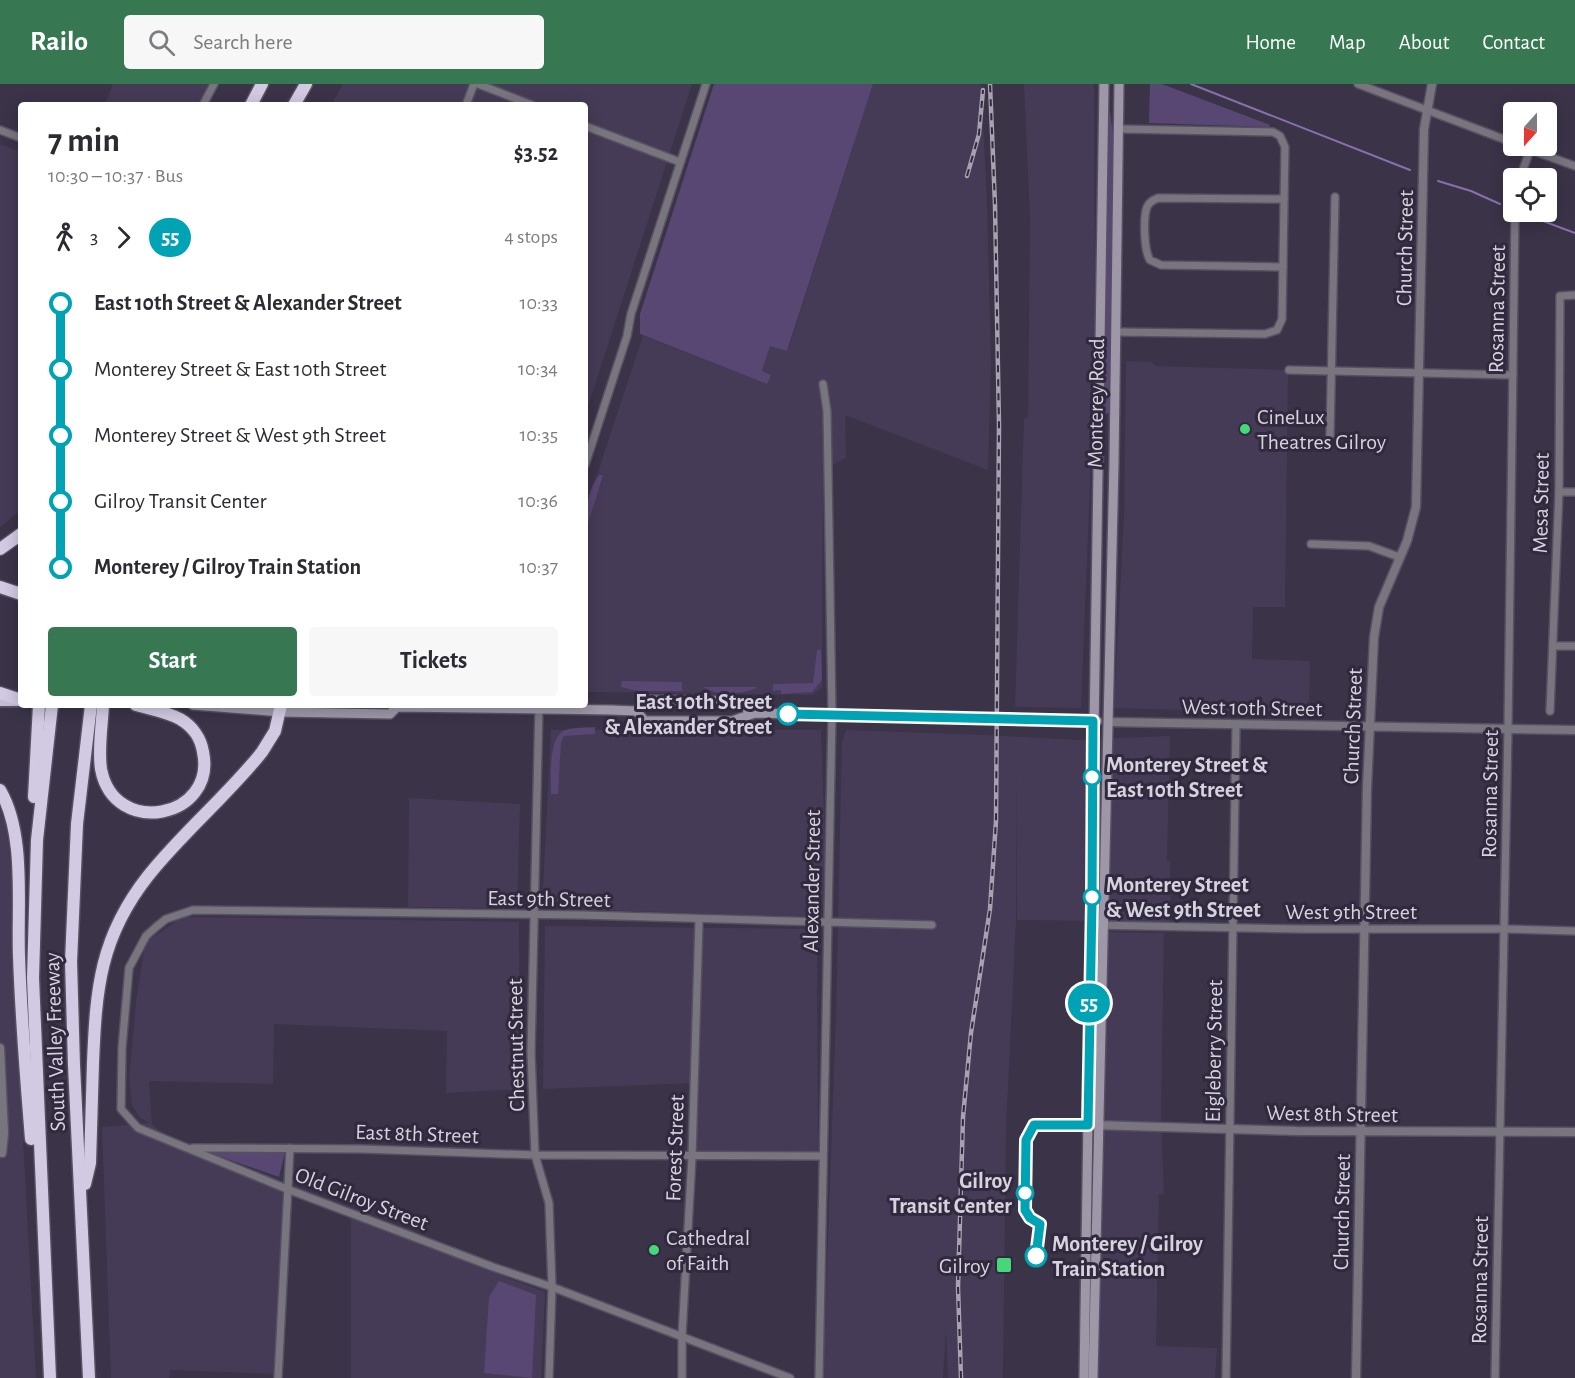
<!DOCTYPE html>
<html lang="en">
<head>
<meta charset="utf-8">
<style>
  body { margin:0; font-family:"Alegreya Sans",sans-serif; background:#f7f7f7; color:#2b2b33; height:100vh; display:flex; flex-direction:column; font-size:22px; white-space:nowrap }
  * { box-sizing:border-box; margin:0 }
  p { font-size:20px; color:#7c7c81 }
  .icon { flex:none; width:33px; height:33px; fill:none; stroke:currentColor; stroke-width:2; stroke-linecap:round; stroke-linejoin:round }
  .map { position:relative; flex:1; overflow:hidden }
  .sheet { position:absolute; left:18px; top:18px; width:570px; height:606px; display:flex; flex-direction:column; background:#fff; border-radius:6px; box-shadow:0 3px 15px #0003 }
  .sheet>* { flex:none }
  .badge { padding:0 12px; border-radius:20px; font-size:21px; line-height:39px }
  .needle { width:39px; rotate:201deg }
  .controls { position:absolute; left:1503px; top:18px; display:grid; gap:12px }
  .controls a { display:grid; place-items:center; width:54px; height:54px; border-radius:6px; background:#fff; box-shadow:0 3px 15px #0003; font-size:30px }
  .map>.badge { position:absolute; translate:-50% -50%; box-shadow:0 0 0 3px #fff }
  .legs { display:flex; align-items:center; gap:9px; height:66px; padding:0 30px; font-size:20px }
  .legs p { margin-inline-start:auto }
  .head { display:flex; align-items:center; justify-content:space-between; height:102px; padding:0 30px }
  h1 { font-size:33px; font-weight:700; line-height:45px }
  .cta { display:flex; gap:12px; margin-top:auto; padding:12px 30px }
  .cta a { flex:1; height:69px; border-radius:6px; background:#377853; color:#fff; font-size:24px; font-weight:700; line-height:69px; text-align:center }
  .cta a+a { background:#f7f7f7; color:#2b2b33 }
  ul { padding:0 30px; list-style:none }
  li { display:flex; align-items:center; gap:21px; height:66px; font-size:22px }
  li i { display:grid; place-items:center; width:9px; height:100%; margin:0 8px; background:currentColor }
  li i::after { content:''; width:15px; height:15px; margin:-8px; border:4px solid; border-radius:50%; background:#fff }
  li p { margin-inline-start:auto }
  li:first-child i { background:linear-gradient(#0000 50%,currentColor 0) }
  li:last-child i { background:linear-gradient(currentColor 50%,#0000 0) }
  header { display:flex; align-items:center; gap:36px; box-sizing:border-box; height:84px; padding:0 30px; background:#377853; color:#fff }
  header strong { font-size:28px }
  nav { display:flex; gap:33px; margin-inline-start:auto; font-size:21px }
  .search { width:420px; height:54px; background:#f7f7f7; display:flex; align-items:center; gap:15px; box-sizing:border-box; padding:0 21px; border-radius:6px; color:#7c7c81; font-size:22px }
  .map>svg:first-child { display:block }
  .built { fill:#453b56 }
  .green { fill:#584772 }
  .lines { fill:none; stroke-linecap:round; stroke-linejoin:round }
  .stream { stroke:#8771ab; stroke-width:2 }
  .minor-casing { stroke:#575063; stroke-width:10 }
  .tertiary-casing { stroke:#575063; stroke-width:11 }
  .secondary-casing { stroke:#575063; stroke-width:12 }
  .trunk-casing { stroke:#575063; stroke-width:14 }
  .motorway-casing { stroke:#575063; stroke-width:15 }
  .minor { stroke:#79757f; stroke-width:7 }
  .tertiary { stroke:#79757f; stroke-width:8 }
  .secondary { stroke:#9d97a8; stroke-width:9 }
  .trunk { stroke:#c6bdd4; stroke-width:10 }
  .motorway { stroke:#d2c9e2; stroke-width:12 }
  .rail-casing { stroke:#a7a1b0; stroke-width:4.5 }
  .rail { stroke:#31293d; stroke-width:2; stroke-dasharray:7; stroke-linecap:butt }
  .line-1-casing { stroke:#fff; stroke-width:14 }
  .line-1 { stroke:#00a3b4; stroke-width:9 }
  .poi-dot { fill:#45d77a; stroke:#31293d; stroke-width:2 }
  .stop-1-dot { fill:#fff; stroke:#00a3b4; stroke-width:3 }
  .labels { text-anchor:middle; stroke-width:6; stroke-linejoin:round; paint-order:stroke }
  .street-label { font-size:22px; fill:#d7d2df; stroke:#31293d }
  .poi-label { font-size:22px; fill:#d7d2df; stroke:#31293d; text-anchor:start }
  .stop-label { font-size:22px; font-weight:bold; fill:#d7d2df; stroke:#31293d; text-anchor:start }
</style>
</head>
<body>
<header>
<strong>Railo</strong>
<div class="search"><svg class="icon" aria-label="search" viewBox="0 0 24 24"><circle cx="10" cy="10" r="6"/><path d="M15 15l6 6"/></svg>Search here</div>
<nav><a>Home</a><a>Map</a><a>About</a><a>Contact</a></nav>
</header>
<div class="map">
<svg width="1575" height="1294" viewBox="0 0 1575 1294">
  <rect width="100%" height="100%" fill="#3b3348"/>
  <g class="built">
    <path d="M113,0H209L199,21H105Z"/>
    <path d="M343,0H692L585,332V21H331Z"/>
    <path d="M873,0H981L987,116L991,281L988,386L845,331L846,374L823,385L822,603L813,611L585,608V427L643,252L767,300L762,288L770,261L788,266Z"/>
    <path d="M1024,0H1094L1095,278L1081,624L1015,623L1024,334H1028L1030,134Z"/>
    <path d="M0,60L21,68V426L0,443Z"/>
    <path d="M1126,277L1152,278L1155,282L1288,286L1285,523H1253L1252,575L1310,577L1309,630L1114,624L1124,432Z"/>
    <path d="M551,646H821L825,759L822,833L542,824Z"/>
    <path d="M846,646L985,651L1080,656L1170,652L1167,777H1170V838L1017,836L1016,687V836L1006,1043L1003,1294H948L946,1245L943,1294H823L836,931L842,657Z"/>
    <path d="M409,714L520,720L517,824L408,823Z"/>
    <path d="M0,725L6,742L11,784L13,873L36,1294H0Z"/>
    <path d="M182,833L519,838L520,1005L446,1009L447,947L274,940L273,1000L149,997L152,1040L173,1059L283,1104L280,1188L273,1290L170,1286L169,1294H111L102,1043L150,1039L140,1034L132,1021L129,995L136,919L145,859Z"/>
    <path d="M545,842L811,845L817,847L818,1069L695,1070L694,999L543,1005Z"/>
    <path d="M1108,848L1164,849L1161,1032L1164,1110H1159L1156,1262L1217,1264L1215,1294H1096Z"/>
    <path d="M351,1134L545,1208L541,1294H351Z"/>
  </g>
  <g class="green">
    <path d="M714,0H873L787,267L770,262L762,287L771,291L767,300L640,250V230Z"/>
    <path d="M1150,0H1162L1270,41L1269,43L1149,39Z"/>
    <path d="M1110,27L1114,58L1110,309V328L1106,330L1104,329L1108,33Z"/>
    <path d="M599,391H603L585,449C585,431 587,406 599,391Z"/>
    <path d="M817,566H821L822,596L812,608L781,610V606L773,607V600L813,599Z"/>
    <path d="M622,597L682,598V607H638L621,603Z"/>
    <path d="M704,603H756L757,604C742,610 717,613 704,603Z"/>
    <path d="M595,643V650L564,652L561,658L558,710H551C551,695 548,653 565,646C574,643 586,644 595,643Z"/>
    <path d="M207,1068H285L279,1093Z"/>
    <path d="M499,1197L536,1211L532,1294L484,1289L489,1213Z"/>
  </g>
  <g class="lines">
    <g class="stream">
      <path d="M1191,0L1410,86"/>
      <path d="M1438,97L1471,107L1500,120"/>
      <path d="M1527,131L1575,149"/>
    </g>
    <g class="minor-casing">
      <g id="minor">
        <path d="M478,0L532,21"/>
        <path d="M1358,0L1514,59"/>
        <path d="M203,21L214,0"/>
        <path d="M466,21L474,0"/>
        <path d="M585,42L680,78"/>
        <path d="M0,46L21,54"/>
        <path d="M1520,62L1575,82"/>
        <path d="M1520,94L1530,66"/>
        <path d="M1283,183L1161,181L1150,176C1144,167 1143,134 1147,123C1149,118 1153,116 1158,114L1284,115"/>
        <path d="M1116,248L1265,250L1277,246L1282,235L1285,63L1280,52L1273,48L1119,45"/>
        <path d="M1289,286L1513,291"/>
        <path d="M1330,352L1335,113"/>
        <path d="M585,381L627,252L631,230L706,0"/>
        <path d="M1559,408H1575"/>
        <path d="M1311,460L1369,462L1399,473"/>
        <path d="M1553,562H1575"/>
        <path d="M539,621L531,969L535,1071L549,1119L552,1203L549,1294"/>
        <path d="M1550,627L1559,408L1560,212L1575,211"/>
        <path d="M1092,841L1301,845H1505L1575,847"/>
        <path d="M193,1064L362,1065L535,1071L823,1072"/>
        <path d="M278,1294L290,1064"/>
        <path d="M682,1294V1251L692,1073L699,836"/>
        <path d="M790,1294L552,1203L493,1183L287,1105L138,1044L121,1025L122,964L129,884L146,852L156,843L166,835L193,826L582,831L932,841"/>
        <path d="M819,1294L832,631L827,327L823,300"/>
        <path d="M1226,1294L1236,641"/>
        <path d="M1495,1294L1508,645L1515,128"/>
      </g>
    </g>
    <g class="tertiary-casing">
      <g id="tertiary">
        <path d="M1108,638L1575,646"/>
        <path d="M0,964L4,1049L2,1069"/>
        <path d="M1093,1041L1297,1047L1575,1048"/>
        <path d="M1356,1294L1367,704L1374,553L1379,523L1407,457L1416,423L1424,45L1432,0"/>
      </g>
    </g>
    <g class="secondary-casing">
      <g id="secondary">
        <path d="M193,621L281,628L390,630L397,623L612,626L636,627L645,637H732L755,629L1097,637"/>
        <path d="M636,627L645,616L733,617L755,629"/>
        <path d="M1084,1294L1104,0"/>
        <path d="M1093,1294L1114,379L1119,0"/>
      </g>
    </g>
    <g class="trunk-casing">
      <path id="trunk" d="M0,617H18"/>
    </g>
    <g class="motorway-casing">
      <g id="motorway">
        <path d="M251,21L262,0"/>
        <path d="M294,21L306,0"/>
        <path d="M0,465L21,450"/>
        <path d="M0,503L21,510"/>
        <path d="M0,609L21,616"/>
        <path d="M103,621C102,642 98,665 101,685C114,755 217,734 203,668C201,654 192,642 180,635C167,628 150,625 136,621"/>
        <path d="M0,706C26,750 17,822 19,872C21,933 26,994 31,1055"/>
        <path d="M34,713L39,621"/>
        <path d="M85,1100L90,1079C91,1046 92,1013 93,979C96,904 100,853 148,792C183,748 227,712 262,668L275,647L281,621"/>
        <path d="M50,1294L33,894L37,756L52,621"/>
        <path d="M89,1294L74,981L71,878L77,740L91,621"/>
      </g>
    </g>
    <use href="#minor" class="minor"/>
    <use href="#tertiary" class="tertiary"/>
    <use href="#secondary" class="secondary"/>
    <use href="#trunk" class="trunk"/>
    <use href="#motorway" class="motorway"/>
    <g class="rail-casing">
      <g id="rail">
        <path d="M967,92L979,50L983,6"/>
        <path d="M961,1294L958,1203L963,1033L971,949L990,825L996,737L999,341L995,121L990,0"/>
      </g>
    </g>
    <use href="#rail" class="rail"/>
  </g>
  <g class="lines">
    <g class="line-1-casing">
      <path id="line-1" d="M788,630L1093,637L1092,818L1088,1041H1034L1026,1056L1025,1126L1030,1134L1040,1140L1036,1172"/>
    </g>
    <use href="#line-1" class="line-1"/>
  </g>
  <g class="poi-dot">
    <circle cx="1245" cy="345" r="6"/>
    <circle cx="654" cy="1166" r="6"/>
    <rect x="996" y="1173" width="16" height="16" rx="3"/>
  </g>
  <g class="stop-1-dot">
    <circle cx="788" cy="630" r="10"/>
    <circle cx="1092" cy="693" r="8"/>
    <circle cx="1092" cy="813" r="8"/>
    <circle cx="1025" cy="1109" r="8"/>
    <circle cx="1036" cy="1172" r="10"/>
  </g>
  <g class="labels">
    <g class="street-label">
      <text transform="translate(1404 164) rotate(-89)" y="8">Church Street</text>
      <text transform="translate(1496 225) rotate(-89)" y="8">Rosanna Street</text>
      <text transform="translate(1095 319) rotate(-89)" y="8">Monterey Road</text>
      <text transform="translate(1540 419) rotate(-89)" y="8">Mesa Street</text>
      <text transform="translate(1252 623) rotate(1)" y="8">West 10th Street</text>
      <text transform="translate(1352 642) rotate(-88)" y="8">Church Street</text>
      <text transform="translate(1489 710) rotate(-89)" y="8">Rosanna Street</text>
      <text transform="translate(811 797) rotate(-89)" y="8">Alexander Street</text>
      <text transform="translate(549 814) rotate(1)" y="8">East 9th Street</text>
      <text x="1351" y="835">West 9th Street</text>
      <text transform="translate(54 958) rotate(-92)" y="8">South Valley Freeway</text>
      <text transform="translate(515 961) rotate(-91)" y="8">Chestnut Street</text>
      <text transform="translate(1213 967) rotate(-89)" y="8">Eigleberry Street</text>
      <text transform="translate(1332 1029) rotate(1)" y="8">West 8th Street</text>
      <text transform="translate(417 1049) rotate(2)" y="8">East 8th Street</text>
      <text transform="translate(674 1064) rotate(-88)" y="8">Forest Street</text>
      <text transform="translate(362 1114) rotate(21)" y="8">Old Gilroy Street</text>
      <text transform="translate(1341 1128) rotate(-89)" y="8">Church Street</text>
      <text transform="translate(1479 1196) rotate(-89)" y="8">Rosanna Street</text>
    </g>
    <g class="poi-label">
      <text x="1257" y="340">CineLux<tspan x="1257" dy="25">Theatres Gilroy</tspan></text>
      <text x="666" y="1161">Cathedral<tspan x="666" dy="25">of Faith</tspan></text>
      <text x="990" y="1189" text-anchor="end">Gilroy</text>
    </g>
    <g class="stop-label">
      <text x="772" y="625" text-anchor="end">East 10th Street<tspan x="772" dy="25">&amp; Alexander Street</tspan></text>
      <text x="1106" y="688">Monterey Street &amp;<tspan x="1106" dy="25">East 10th Street</tspan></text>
      <text x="1106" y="808">Monterey Street<tspan x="1106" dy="25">&amp; West 9th Street</tspan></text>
      <text x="1012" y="1104" text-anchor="end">Gilroy<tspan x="1012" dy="25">Transit Center</tspan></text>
      <text x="1052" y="1167">Monterey / Gilroy<tspan x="1052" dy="25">Train Station</tspan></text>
    </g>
  </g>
</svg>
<div class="controls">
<a><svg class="needle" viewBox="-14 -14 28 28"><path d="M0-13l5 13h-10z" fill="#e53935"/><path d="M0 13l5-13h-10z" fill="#7c7c81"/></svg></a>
<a><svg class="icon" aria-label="locate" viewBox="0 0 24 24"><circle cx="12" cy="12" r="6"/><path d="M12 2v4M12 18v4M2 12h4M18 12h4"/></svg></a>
</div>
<b class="badge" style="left:1089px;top:919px;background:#00a3b4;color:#fff">55</b>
<section class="sheet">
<div class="head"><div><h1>7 min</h1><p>10:30 – 10:37 · Bus</p></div><b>$3.52</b></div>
<div class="legs"><svg class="icon" aria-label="walk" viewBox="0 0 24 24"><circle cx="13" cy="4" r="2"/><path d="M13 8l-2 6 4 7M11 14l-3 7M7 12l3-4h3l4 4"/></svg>3<svg class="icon" aria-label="forward" viewBox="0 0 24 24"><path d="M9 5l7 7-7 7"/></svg><b class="badge" style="background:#00a3b4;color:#fff">55</b><p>4 stops</p></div>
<ul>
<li><i style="color:#00a3b4"></i><b>East 10th Street &amp; Alexander Street</b><p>10:33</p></li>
<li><i style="color:#00a3b4"></i><span>Monterey Street &amp; East 10th Street</span><p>10:34</p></li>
<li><i style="color:#00a3b4"></i><span>Monterey Street &amp; West 9th Street</span><p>10:35</p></li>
<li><i style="color:#00a3b4"></i><span>Gilroy Transit Center</span><p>10:36</p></li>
<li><i style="color:#00a3b4"></i><b>Monterey / Gilroy Train Station</b><p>10:37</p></li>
</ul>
<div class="cta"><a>Start</a><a>Tickets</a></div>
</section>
</div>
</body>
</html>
